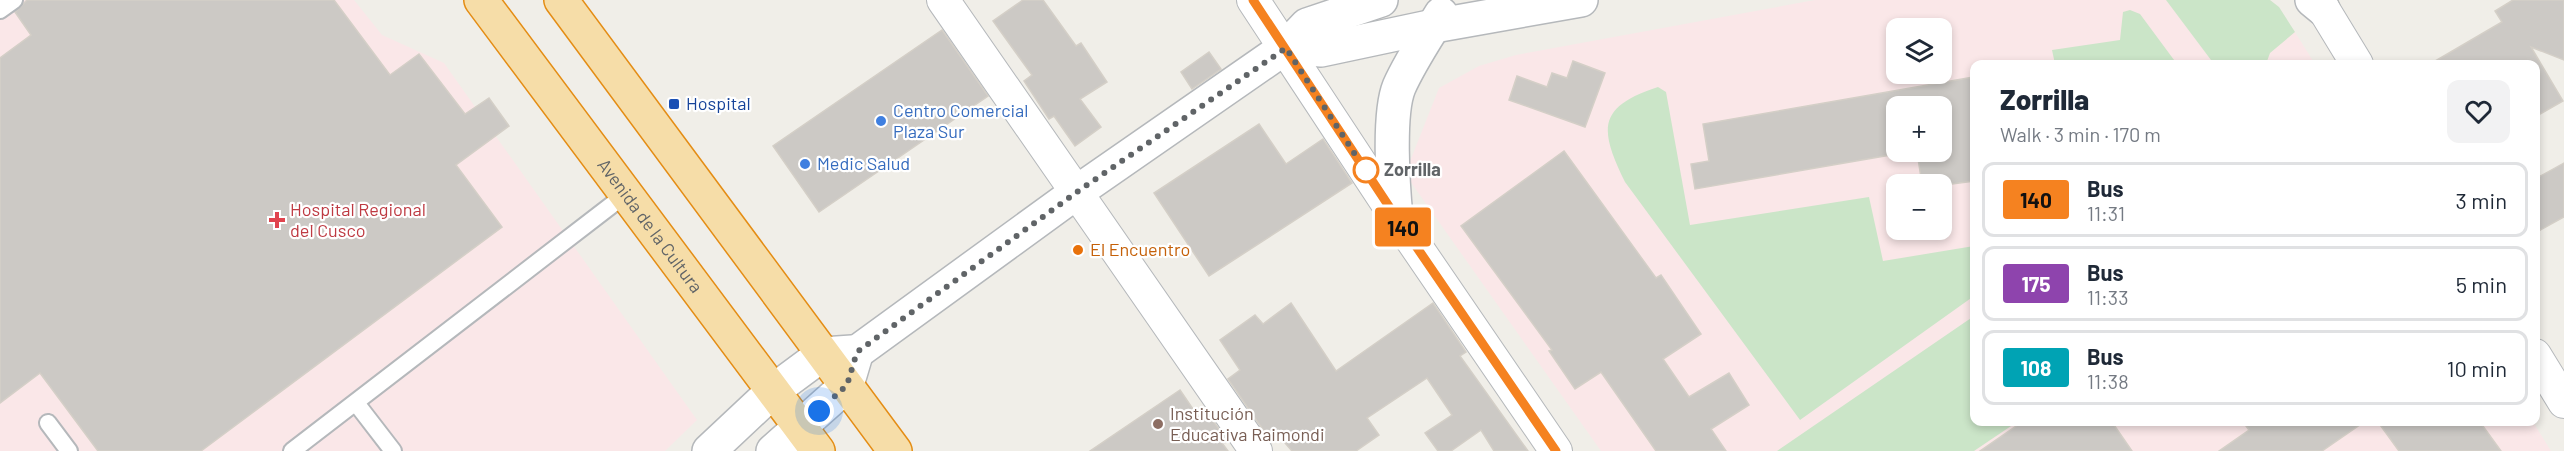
<!DOCTYPE html>
<html lang="en">
<head>
<meta charset="utf-8">
<style>
  body { margin:0; font-family:Barlow,sans-serif; background:#f2f2f3; color:#1f2937; height:100vh; display:flex; flex-direction:column; font-size:22px; white-space:nowrap }
  * { box-sizing:border-box; margin:0 }
  p { font-size:20px; color:#747a83 }
  .icon { flex:none; width:33px; height:33px; fill:none; stroke:currentColor; stroke-width:2; stroke-linecap:round; stroke-linejoin:round }
  .map { position:relative; flex:1; overflow:hidden }
  .details { position:absolute; left:1970px; top:60px; width:570px; height:366px; display:flex; flex-direction:column; background:#fff; border-radius:12px; box-shadow:0 3px 9px #0003 }
  .details>* { flex:none }
  .badge { padding:0 12px; border-radius:4px; font-size:21px; line-height:39px }
  .buttons { position:absolute; left:1886px; top:18px; display:grid; gap:12px }
  .buttons a { display:grid; place-items:center; width:66px; height:66px; border-radius:12px; background:#fff; box-shadow:0 3px 9px #0003; font-size:30px }
  .you { position:absolute; width:30px; height:30px; margin:-15px; border:4px solid #fff; border-radius:50%; background:#1a73e8; box-shadow:0 0 0 9px #1a73e833 }
  .map>.badge { position:absolute; translate:-50% -50%; box-shadow:0 0 0 3px #fff }
  .round { display:grid; place-items:center; flex:none; width:63px; height:63px; border-radius:12px; background:#f2f2f3 }
  .headline { display:flex; align-items:center; justify-content:space-between; height:102px; padding:0 30px }
  h1 { font-size:28px; font-weight:800; line-height:45px }
  ul { padding:0; list-style:none }
  li { display:flex; align-items:center; gap:18px; height:75px; margin:0 12px 9px; padding:0 18px; border:3px solid #e0e1e3; border-radius:12px }
  li div { flex:1 }
  li b { display:block; font-size:22px }
  li em { font-style:normal }
  li .badge { min-width:66px; font-weight:700; text-align:center }
  .map>svg:first-child { display:block }
  .medical { fill:#fae7e8; fill-rule:evenodd }
  .green { fill:#cbe5c8 }
  .building { fill:#ccc9c5; stroke:#d4cfc7; stroke-width:1.5 }
  .lines { fill:none; stroke-linecap:round; stroke-linejoin:round }
  .service-casing { stroke:#b5b8bb; stroke-width:20 }
  .minor-casing { stroke:#b5b8bb; stroke-width:34 }
  .tertiary-casing { stroke:#b5b8bb; stroke-width:36 }
  .trunk-casing { stroke:#e48d15; stroke-width:36 }
  .service { stroke:#fff; stroke-width:16 }
  .minor { stroke:#fff; stroke-width:32 }
  .tertiary { stroke:#fff; stroke-width:33 }
  .trunk { stroke:#f6dda8; stroke-width:33 }
  .line-casing { stroke:#fff; stroke-width:14 }
  .line { stroke:#f58220; stroke-width:9 }
  .walk { stroke:#606467; stroke-width:6; stroke-dasharray:0 10.8 }
  .transit-dot { fill:#1a4fb4; stroke:#fff; stroke-width:2 }
  .shop-dot { fill:#3f7fe0; stroke:#fff; stroke-width:2 }
  .stop-dot { fill:#fff; stroke:#f58220; stroke-width:3 }
  .health-dot { fill:#e0444e; stroke:#fff; stroke-width:2 }
  .food-dot { fill:#e8710a; stroke:#fff; stroke-width:2 }
  .education-dot { fill:#8d6e63; stroke:#fff; stroke-width:2 }
  .labels { text-anchor:middle; stroke-width:4.5; stroke-linejoin:round; paint-order:stroke }
  .transit-label { font-size:18px; fill:#164399; stroke:#fff; text-anchor:start }
  .shop-label { font-size:18px; fill:#366cbe; stroke:#fff; text-anchor:start }
  .stop-label { font-size:18px; font-weight:bold; fill:#606467; stroke:#fff; text-anchor:start }
  .health-label { font-size:18px; fill:#be3a42; stroke:#fff; text-anchor:start }
  .street-label { font-size:18px; fill:#606467; stroke:#fff }
  .food-label { font-size:18px; fill:#c56008; stroke:#fff; text-anchor:start }
  .education-label { font-size:18px; fill:#785e54; stroke:#fff; text-anchor:start }
</style>
</head>
<body>
<div class="map">
<svg width="2564" height="451" viewBox="0 0 2564 451">
  <rect width="100%" height="100%" fill="#f0eee8"/>
  <g class="medical">
    <path d="M0,0H354L382,35L444,63L697,420L665,451H0Z"/>
    <path d="M1815,0H2270L2279,7L2315,64H1974V422H2533L2551,451H1601L1405,174L1439,88L1479,66L1516,55ZM1896,28H1941V74H1896ZM1896,106H1941V152H1896ZM1896,184H1941V230H1896Z"/>
  </g>
  <g class="green">
    <path d="M2166,0H2270L2279,7L2295,32L2270,53L2266,64H2214Z"/>
    <path d="M2130,10L2140,14L2177,64H2055L2052,50L2120,40L2123,12Z"/>
    <path d="M1658,87L1666,92L1690,225L1869,197L1883,261L1974,246V296L1800,420L1625,182C1599,129 1597,107 1658,87Z"/>
    <path d="M1974,316V422H2017L1974,451H1777Z"/>
  </g>
  <g class="building">
    <path d="M27,0H334L390,75L419,54L465,114L489,98L509,126L456,165L502,227L201,451H98L40,373L0,403V58L31,35L15,12Z"/>
    <path d="M1023,0H1043L1076,46L1081,43L1107,82L1080,99L1101,127L1075,146L1054,116L1049,119L1024,81L1032,75L993,21Z"/>
    <path d="M2513,0H2564V60L2531,47L2563,101L2535,117V64H2430L2502,22L2495,11Z"/>
    <path d="M942,30L988,96L819,212L773,146Z"/>
    <path d="M1209,52L1221,69L1192,89L1181,72Z"/>
    <path d="M1573,61L1605,73L1585,127L1509,100L1517,76L1547,87L1552,73L1567,78Z"/>
    <path d="M1974,77V181L1952,184H1922L1917,152H1941V106H1896V154L1695,189L1691,164L1709,161L1703,124Z"/>
    <path d="M1259,124L1286,164L1323,139L1352,183L1209,276L1154,193Z"/>
    <path d="M1564,151L1656,278L1661,275L1701,334L1663,359L1689,397L1729,373L1749,405L1711,429L1726,451H1656L1601,372L1575,389L1549,351L1552,350L1461,226Z"/>
    <path d="M2564,163V217L2535,233V179Z"/>
    <path d="M1291,303L1336,371L1433,303L1466,352L1460,356L1528,451H1494L1481,430L1451,451H1438L1425,433L1452,415L1427,378L1367,418L1379,435L1356,451H1292L1279,436L1268,437L1228,379L1240,370L1220,340L1255,315L1263,324Z"/>
    <path d="M1180,390L1201,421L1209,415L1228,442L1222,443L1228,451H1090Z"/>
    <path d="M2022,422H2112L2132,451H1980Z"/>
    <path d="M2243,422H2364L2322,451H2219L2249,430Z"/>
    <path d="M2378,422H2480L2501,451H2399Z"/>
  </g>
  <g class="lines">
    <g class="service-casing">
      <g id="service">
        <path d="M0,10L14,0"/>
        <path d="M356,403L393,451"/>
        <path d="M48,423L69,451"/>
        <path d="M292,451L626,194"/>
      </g>
    </g>
    <g class="minor-casing">
      <g id="minor">
        <path d="M943,0L1256,451"/>
        <path d="M1253,0L1396,217L1556,451"/>
        <path d="M2318,0L2357,64"/>
        <path d="M2535,355L2564,402"/>
      </g>
    </g>
    <g class="tertiary-casing">
      <g id="tertiary">
        <path d="M2312,0L2323,9"/>
        <path d="M1286,47L1321,50L1434,26L1581,0"/>
        <path d="M1396,217C1393,187 1388,114 1399,87C1410,62 1427,37 1441,14"/>
        <path d="M857,352L1077,192L1286,47L1307,25L1381,0"/>
        <path d="M709,451L773,391L823,354L852,352"/>
        <path d="M773,451L847,385L855,358"/>
      </g>
    </g>
    <g class="trunk-casing">
      <g id="trunk">
        <path id="s1" d="M481,0L818,451"/>
        <path d="M561,0L895,451"/>
      </g>
    </g>
    <use href="#service" class="service"/>
    <use href="#minor" class="minor"/>
    <use href="#tertiary" class="tertiary"/>
    <use href="#trunk" class="trunk"/>
  </g>
  <g class="lines">
    <g class="line-casing">
      <path id="line" d="M1253,0L1396,217L1556,451"/>
    </g>
    <use href="#line" class="line"/>
    <path class="walk" d="M819,411L847,385L857,352L1077,192L1286,48L1371,179L1366,170"/>
  </g>
  <rect class="transit-dot" x="668" y="98" width="12" height="12" rx="3"/>
  <g class="shop-dot">
    <circle cx="881" cy="121" r="6"/>
    <circle cx="805" cy="164" r="6"/>
  </g>
  <circle class="stop-dot" cx="1366" cy="170" r="12"/>
  <path class="health-dot" d="M274 211h6v6h6v6h-6v6h-6v-6h-6v-6h6z"/>
  <circle class="food-dot" cx="1078" cy="250" r="6"/>
  <circle class="education-dot" cx="1158" cy="424" r="6"/>
  <g class="labels">
    <g class="transit-label">
      <text x="686" y="110">Hospital</text>
    </g>
    <g class="shop-label">
      <text x="893" y="117">Centro Comercial<tspan x="893" dy="21">Plaza Sur</tspan></text>
      <text x="817" y="170">Medic Salud</text>
    </g>
    <g class="stop-label">
      <text x="1384" y="176">Zorrilla</text>
    </g>
    <g class="health-label">
      <text x="290" y="216">Hospital Regional<tspan x="290" dy="21">del Cusco</tspan></text>
    </g>
    <g class="street-label">
      <text dy="6" stroke="none"><textPath href="#s1" startOffset="282">Avenida de la Cultura</textPath></text>
    </g>
    <g class="food-label">
      <text x="1090" y="256">El Encuentro</text>
    </g>
    <g class="education-label">
      <text x="1170" y="420">Institución<tspan x="1170" dy="21">Educativa Raimondi</tspan></text>
    </g>
  </g>
</svg>
<div class="buttons">
<a><svg class="icon" aria-label="layers" viewBox="0 0 24 24"><path d="M12 4l9 5-9 5-9-5zM3 14l9 5 9-5"/></svg></a>
<a>+</a>
<a>−</a>
</div>
<div class="you" style="left:819px;top:411px"></div>
<b class="badge" style="left:1403px;top:227px;background:#f58220;color:#111">140</b>
<section class="details">
<div class="headline"><div><h1>Zorrilla</h1><p>Walk · 3 min · 170 m</p></div><a class="round"><svg class="icon" aria-label="heart" viewBox="0 0 24 24"><path d="M12 20l-8-8c-3-5 5-10 8-4 3-6 11-1 8 4z"/></svg></a></div>
<ul>
<li><span class="badge" style="background:#f58220;color:#111">140</span><div><b>Bus</b><p>11:31</p></div><em>3 min</em></li>
<li><span class="badge" style="background:#8e44ad;color:#fff">175</span><div><b>Bus</b><p>11:33</p></div><em>5 min</em></li>
<li><span class="badge" style="background:#00a3b4;color:#fff">108</span><div><b>Bus</b><p>11:38</p></div><em>10 min</em></li>
</ul>
</section>
</div>
</body>
</html>
